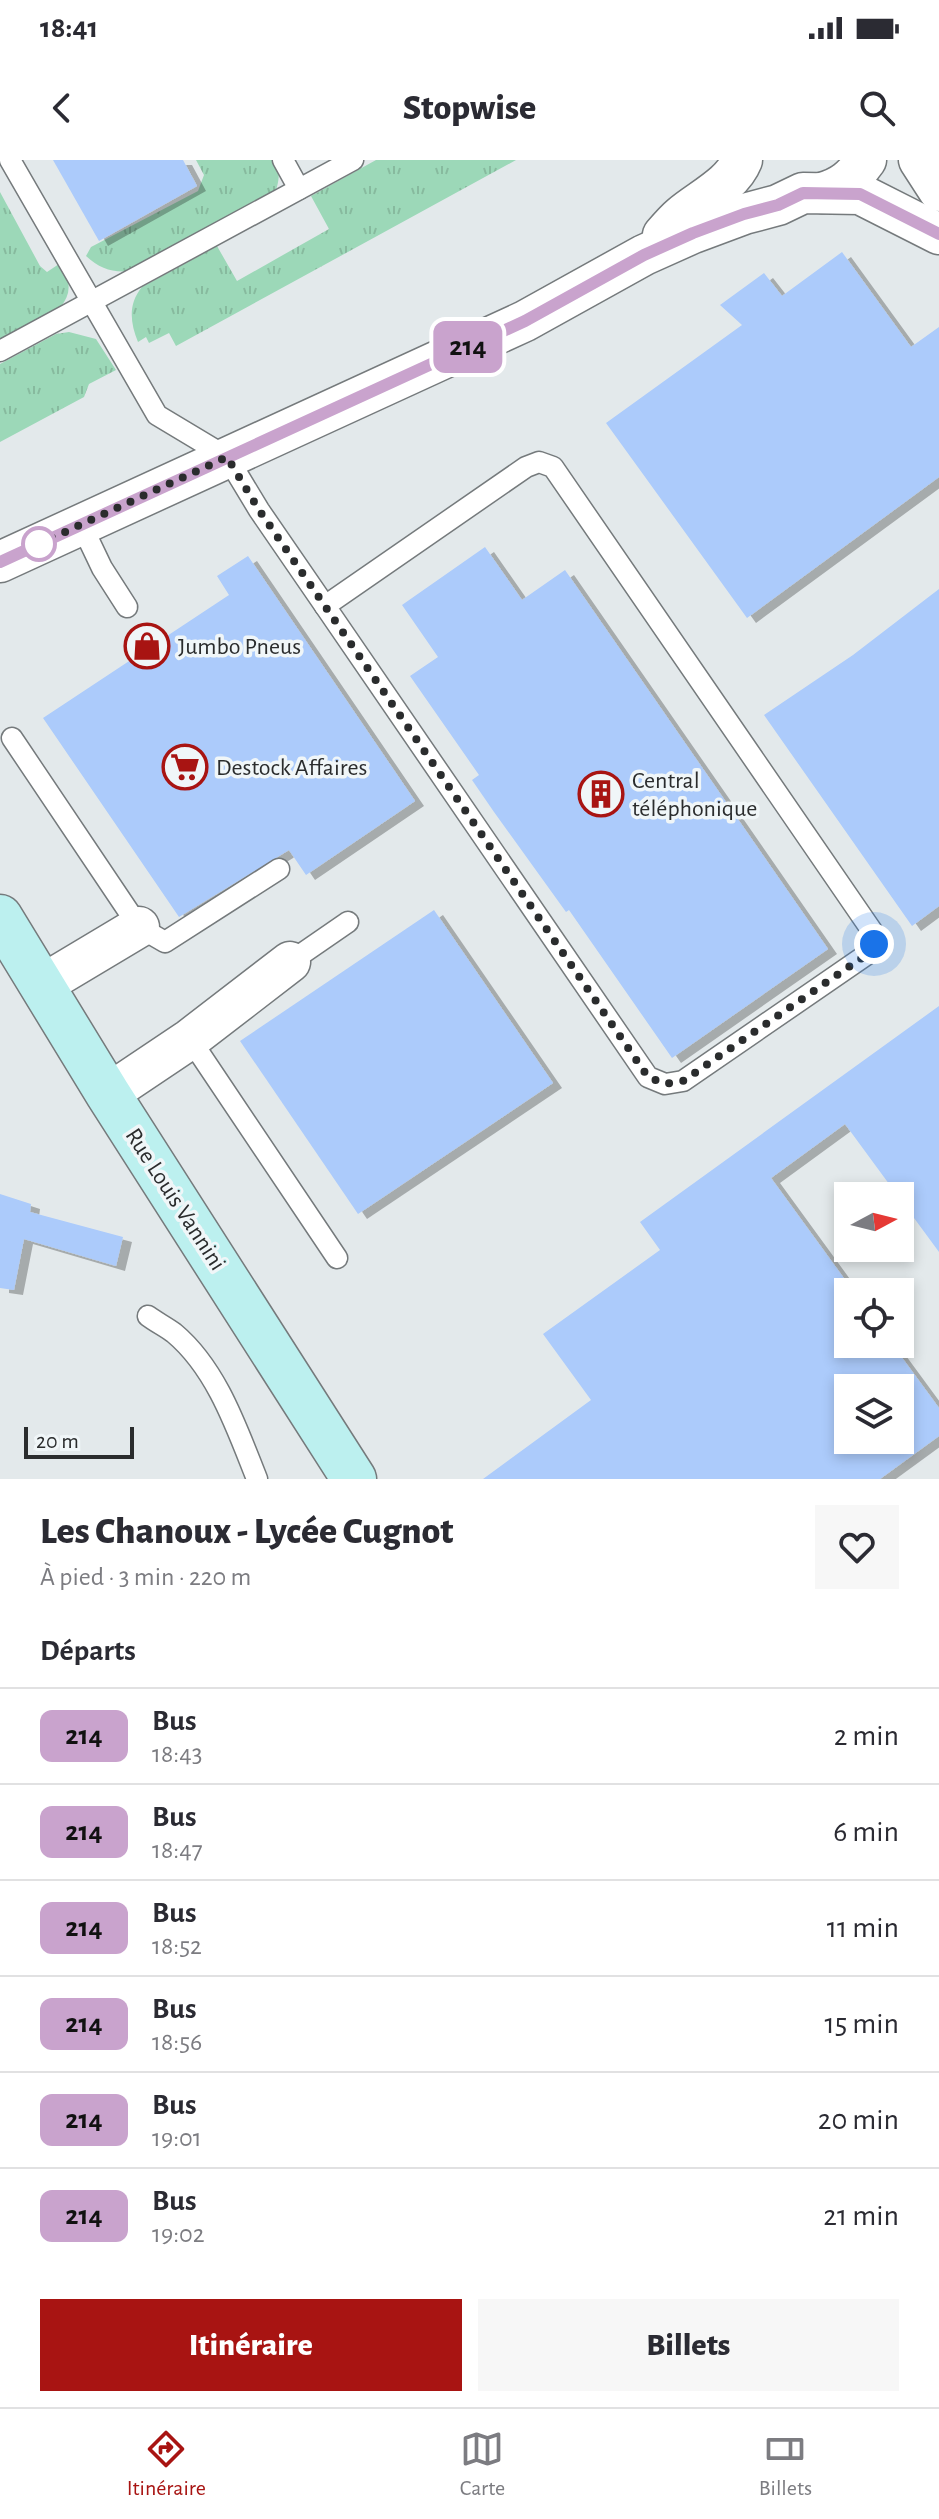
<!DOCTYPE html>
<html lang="fr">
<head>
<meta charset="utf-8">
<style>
  body { margin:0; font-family:"Alegreya Sans",sans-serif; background:#f7f7f7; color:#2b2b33; height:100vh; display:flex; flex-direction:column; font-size:30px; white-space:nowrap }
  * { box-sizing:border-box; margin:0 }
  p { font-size:26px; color:#7c7c81 }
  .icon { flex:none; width:44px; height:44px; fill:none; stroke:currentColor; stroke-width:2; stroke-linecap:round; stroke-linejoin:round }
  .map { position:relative; height:1319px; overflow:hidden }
  .side { display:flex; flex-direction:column; background:#fff; flex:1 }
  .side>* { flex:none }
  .badge { padding:0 16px; border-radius:12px; font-size:28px; line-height:52px }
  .needle { width:52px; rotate:83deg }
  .fabs { position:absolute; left:834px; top:1022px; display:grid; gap:16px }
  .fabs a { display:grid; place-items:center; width:80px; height:80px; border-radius:0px; background:#fff; box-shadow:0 4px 12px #0003; font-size:40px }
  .scale { position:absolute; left:24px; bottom:20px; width:110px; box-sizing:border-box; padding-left:8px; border:4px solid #2a2c2d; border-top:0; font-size:22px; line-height:28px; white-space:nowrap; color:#2a2c2d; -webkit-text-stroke:6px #f0f6f8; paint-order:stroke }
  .you { position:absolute; width:40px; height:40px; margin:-20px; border:6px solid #fff; border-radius:50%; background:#1a73e8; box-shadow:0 0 0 12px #1a73e833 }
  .map>.badge { position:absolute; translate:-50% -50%; box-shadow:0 0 0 4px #fff }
  h2 { padding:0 40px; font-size:30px; line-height:72px }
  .round { display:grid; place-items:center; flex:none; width:84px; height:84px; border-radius:0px; background:#f7f7f7 }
  .overview { display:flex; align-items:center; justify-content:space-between; height:136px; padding:0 40px }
  h1 { font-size:38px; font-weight:800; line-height:60px }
  .button { display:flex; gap:16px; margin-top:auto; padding:16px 40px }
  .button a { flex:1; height:92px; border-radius:0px; background:#a81412; color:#fff; font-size:32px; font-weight:800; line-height:92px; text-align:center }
  .button a+a { background:#f7f7f7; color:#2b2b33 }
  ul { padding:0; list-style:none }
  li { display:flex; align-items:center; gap:24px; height:96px; padding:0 40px; border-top:2px solid #e1e1e2 }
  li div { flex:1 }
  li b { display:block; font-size:30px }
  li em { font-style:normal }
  li .badge { min-width:88px; font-weight:700; text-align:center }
  .status { display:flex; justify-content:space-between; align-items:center; height:56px; padding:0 40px; background:#fff; direction:ltr }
  .status svg { height:22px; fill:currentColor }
  header { display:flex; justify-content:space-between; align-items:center; height:104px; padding:0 40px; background:#fff; font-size:36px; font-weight:800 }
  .dock { display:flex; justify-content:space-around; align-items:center; height:112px; border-top:2px solid #e1e1e2; background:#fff; font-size:22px; color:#7c7c81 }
  .dock a { display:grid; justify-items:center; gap:4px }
  .dock .selected { color:#a81412 }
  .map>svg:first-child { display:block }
  .grass { fill:url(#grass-tufts) }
  .building { fill:#accbfb; fill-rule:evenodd; filter:url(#shadow) }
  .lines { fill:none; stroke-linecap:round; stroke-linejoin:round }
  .lane-casing { stroke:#757a7c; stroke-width:23 }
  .street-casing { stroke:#757a7c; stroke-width:43 }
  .secondary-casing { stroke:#757a7c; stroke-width:47 }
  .lane { stroke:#fff; stroke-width:20 }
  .street { stroke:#fff; stroke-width:40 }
  .secondary { stroke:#bcf0ef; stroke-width:44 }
  .line-casing { stroke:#fff; stroke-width:18 }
  .line { stroke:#c9a3cd; stroke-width:12 }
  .walk { stroke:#2a2c2d; stroke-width:8; stroke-dasharray:0 14.4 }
  .stop-dot { fill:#fff; stroke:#c9a3cd; stroke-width:4 }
  .labels { text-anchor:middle; stroke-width:7; stroke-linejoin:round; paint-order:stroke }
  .poi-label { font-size:24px; fill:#2a2c2d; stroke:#f0f6f8; text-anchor:start }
  .street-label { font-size:24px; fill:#2a2c2d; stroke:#f0f6f8 }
</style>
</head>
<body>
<div class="status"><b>18:41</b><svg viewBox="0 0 49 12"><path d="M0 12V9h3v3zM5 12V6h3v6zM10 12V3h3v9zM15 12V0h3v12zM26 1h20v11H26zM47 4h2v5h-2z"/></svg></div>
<header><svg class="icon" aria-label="back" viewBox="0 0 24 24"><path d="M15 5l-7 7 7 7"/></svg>Stopwise<svg class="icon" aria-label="search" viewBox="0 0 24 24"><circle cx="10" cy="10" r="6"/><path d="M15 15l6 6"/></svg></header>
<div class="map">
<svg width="939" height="1319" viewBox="0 0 939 1319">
  <defs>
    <pattern id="grass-tufts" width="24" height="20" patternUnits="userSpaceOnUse" patternTransform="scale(2)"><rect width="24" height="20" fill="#9cd8b8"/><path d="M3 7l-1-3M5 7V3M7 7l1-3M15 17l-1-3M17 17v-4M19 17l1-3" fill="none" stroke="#87ba9e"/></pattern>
    <filter id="shadow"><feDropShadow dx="9" dy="5" stdDeviation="0" flood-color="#0004"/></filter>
  </defs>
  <rect width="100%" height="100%" fill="#e3e9eb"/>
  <g class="grass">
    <path d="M196,0H275C282,14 278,26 272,40L142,109C119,114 103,112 86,96L91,87L198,31L204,15Z"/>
    <path d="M376,0H516L176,186L169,173L149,183L146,177L138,182C130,162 128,144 142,127L217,86L237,121L329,69L311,36Z"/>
    <path d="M0,32L40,106L47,112L59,104C62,110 66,116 68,122C75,153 21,174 0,186Z"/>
    <path d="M69,172L96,179L116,210L89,224L84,237L0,282V204L56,174Z"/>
  </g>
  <g class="building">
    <path d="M53,0H183L197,26L99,81Z"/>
    <path d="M842,92L911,187L939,167V317L747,458L606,263L742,165L720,145L764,113L782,136Z"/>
    <path d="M485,387L522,440L565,410L828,789L672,898L569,750L566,752L494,652L472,620L479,615L410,516L438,497L402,445Z"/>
    <path d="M248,396L415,641L306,715L289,690L179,757L43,558L229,435L217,416Z"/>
    <path d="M939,429V746L912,766L764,555L853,495Z"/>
    <path d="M434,750L553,923L358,1054L240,881Z"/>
    <path d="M939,846V1092L845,964L771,1018L854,1132H848V1184H892L939,1248V1276L880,1319H483L591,1240L543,1174L660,1090L640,1062ZM848,1228H900V1280H848Z"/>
    <path d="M0,1034L31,1044L30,1052L123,1077L116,1106L24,1079L14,1130L0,1128Z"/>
  </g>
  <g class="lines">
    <g class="lane-casing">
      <g id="lane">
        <path d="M10,0L157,255L227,297L259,350L325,446"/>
        <path d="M283,0L299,29"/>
        <path d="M0,191L353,0"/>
        <path d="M539,302L553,307L872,771L874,784L869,793L683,921L665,924L648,917L325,446L526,307Z"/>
        <path d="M81,364L102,408L127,447"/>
        <path d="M12,578L139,767L165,782L279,709"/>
        <path d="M290,802L348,762"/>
        <path d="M190,879L337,1098"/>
        <path d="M148,1156C156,1162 166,1167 174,1173C217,1209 237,1269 257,1319"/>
      </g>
    </g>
    <g class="street-casing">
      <g id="street">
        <path d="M919,0L939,31"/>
        <path d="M822,33C843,27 853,18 866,0"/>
        <path d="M663,75C669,68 675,61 681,56C701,39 732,25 742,0"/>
        <path d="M0,402L525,161L644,95L693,73L744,54L778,45L803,33L860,34L939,74"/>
        <path d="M42,825L139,767"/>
        <path d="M108,934L190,879L290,802"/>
      </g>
    </g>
    <g class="secondary-casing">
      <path id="secondary" d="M0,757L108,934L354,1319"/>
    </g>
    <use href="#lane" class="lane"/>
    <use href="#street" class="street"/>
    <use href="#secondary" class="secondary"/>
  </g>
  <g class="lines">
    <g class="line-casing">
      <path id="line" d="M0,402L525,161L644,95L693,73L744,54L778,45L803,33L860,34L939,74"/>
    </g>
    <use href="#line" class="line"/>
    <path class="walk" d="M39,384L227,297L259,350L648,917L665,924L683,921L869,793L874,784"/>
  </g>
  <defs>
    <g id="shop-ring" transform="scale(2.3)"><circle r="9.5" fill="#f0f6f8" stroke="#a81412" stroke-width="1.5"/><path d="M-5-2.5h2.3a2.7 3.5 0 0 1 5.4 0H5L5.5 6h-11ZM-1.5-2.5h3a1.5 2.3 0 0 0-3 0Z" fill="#a81412"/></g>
    <g id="supermarket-ring" transform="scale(2.3)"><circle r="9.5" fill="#f0f6f8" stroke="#a81412" stroke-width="1.5"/><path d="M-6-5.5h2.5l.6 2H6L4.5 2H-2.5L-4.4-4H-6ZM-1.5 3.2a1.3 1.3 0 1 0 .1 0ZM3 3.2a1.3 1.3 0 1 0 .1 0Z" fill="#a81412"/></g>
    <g id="building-ring" transform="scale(2.3)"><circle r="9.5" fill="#f0f6f8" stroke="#a81412" stroke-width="1.5"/><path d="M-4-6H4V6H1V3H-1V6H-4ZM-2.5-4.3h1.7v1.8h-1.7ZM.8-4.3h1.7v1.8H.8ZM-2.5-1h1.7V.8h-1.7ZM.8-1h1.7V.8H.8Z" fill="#a81412"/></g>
  </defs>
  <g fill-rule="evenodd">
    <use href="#shop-ring" x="147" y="486"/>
    <use href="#supermarket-ring" x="185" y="607"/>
    <use href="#building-ring" x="601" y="634"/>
  </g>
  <circle class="stop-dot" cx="39" cy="384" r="16"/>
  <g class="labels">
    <g class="poi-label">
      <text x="178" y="494">Jumbo Pneus</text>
      <text x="216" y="615">Destock Affaires</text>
      <text x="632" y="628">Central<tspan x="632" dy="28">téléphonique</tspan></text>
    </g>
    <g class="street-label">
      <text transform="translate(176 1039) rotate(57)" y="8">Rue Louis Vannini</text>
    </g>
  </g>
</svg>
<div class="fabs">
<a><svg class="needle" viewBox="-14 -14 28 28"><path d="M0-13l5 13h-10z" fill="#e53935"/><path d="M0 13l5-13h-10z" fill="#7c7c81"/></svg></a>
<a><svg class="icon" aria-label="locate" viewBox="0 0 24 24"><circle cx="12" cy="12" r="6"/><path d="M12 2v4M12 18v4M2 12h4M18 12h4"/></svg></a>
<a><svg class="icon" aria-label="layers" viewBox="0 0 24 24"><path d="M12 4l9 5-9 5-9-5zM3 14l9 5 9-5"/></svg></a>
</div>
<div class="scale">20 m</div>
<div class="you" style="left:874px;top:784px"></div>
<b class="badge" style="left:468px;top:187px;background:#c9a3cd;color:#111">214</b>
</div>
<section class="side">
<div class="overview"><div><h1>Les Chanoux - Lycée Cugnot</h1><p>À pied · 3 min · 220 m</p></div><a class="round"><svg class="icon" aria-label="heart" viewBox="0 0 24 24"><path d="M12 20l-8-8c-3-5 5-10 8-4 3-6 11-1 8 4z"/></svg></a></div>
<h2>Départs</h2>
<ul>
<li><span class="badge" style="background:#c9a3cd;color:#111">214</span><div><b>Bus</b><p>18:43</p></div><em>2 min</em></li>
<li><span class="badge" style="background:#c9a3cd;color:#111">214</span><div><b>Bus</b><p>18:47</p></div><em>6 min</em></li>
<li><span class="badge" style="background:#c9a3cd;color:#111">214</span><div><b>Bus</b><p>18:52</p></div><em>11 min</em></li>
<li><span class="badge" style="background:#c9a3cd;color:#111">214</span><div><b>Bus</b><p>18:56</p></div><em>15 min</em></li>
<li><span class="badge" style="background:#c9a3cd;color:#111">214</span><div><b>Bus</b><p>19:01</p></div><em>20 min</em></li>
<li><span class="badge" style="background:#c9a3cd;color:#111">214</span><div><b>Bus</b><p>19:02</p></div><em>21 min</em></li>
</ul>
<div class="button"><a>Itinéraire</a><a>Billets</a></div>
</section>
<nav class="dock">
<a class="selected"><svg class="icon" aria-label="directions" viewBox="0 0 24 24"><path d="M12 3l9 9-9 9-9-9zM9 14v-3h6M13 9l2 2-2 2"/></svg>Itinéraire</a>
<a><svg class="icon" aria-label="map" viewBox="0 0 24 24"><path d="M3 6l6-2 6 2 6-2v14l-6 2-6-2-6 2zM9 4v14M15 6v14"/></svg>Carte</a>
<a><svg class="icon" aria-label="tickets" viewBox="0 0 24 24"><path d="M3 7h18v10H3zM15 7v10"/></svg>Billets</a>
</nav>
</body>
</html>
